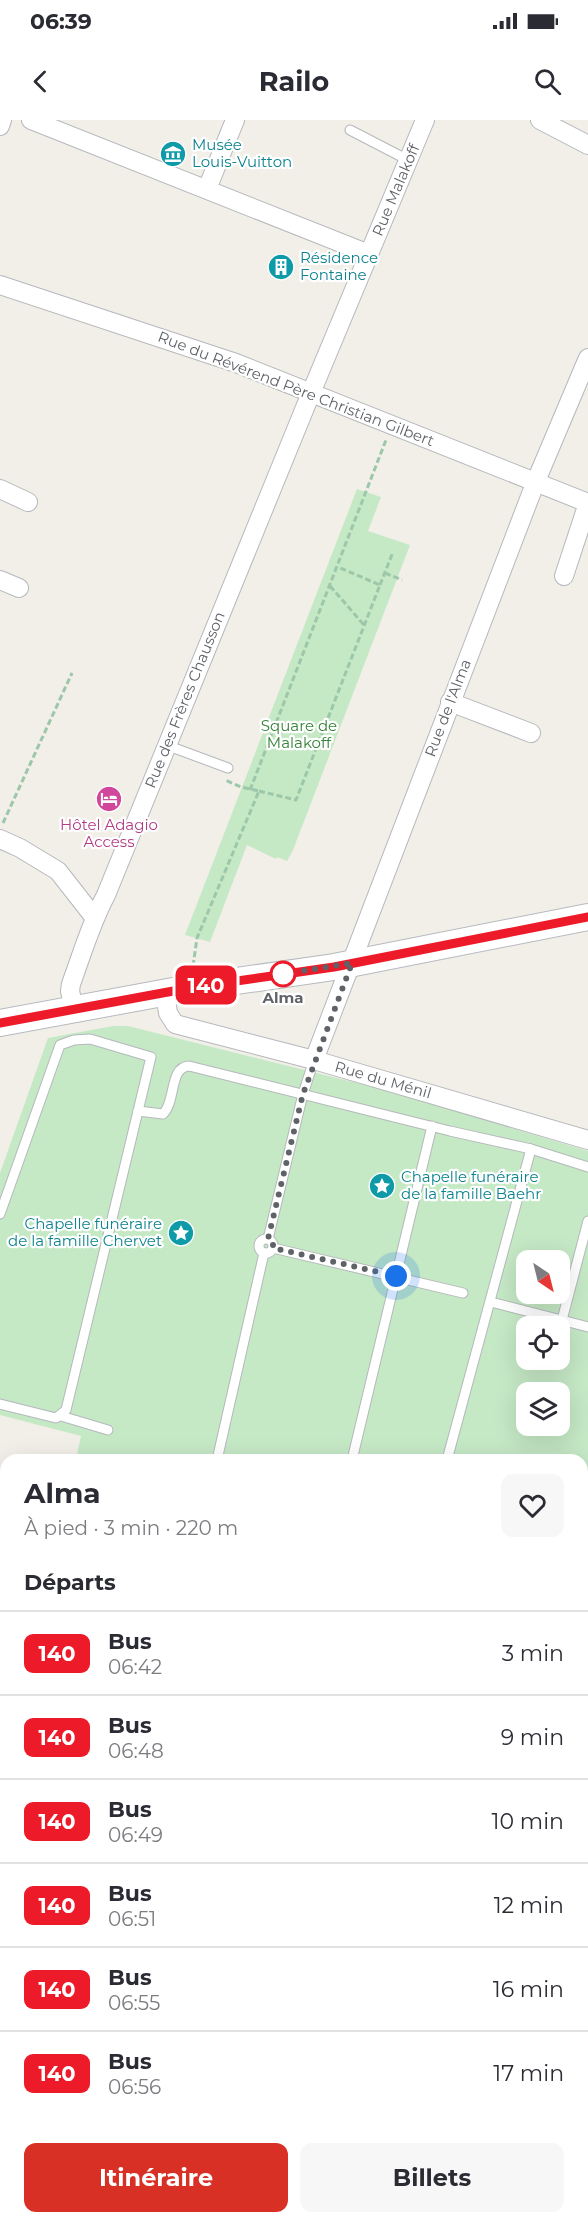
<!DOCTYPE html>
<html lang="fr">
<head>
<meta charset="utf-8">
<style>
  body { margin:0; font-family:Montserrat,sans-serif; background:#f7f7f7; color:#2b2b33; height:100vh; display:flex; flex-direction:column; font-size:22px; white-space:nowrap }
  * { box-sizing:border-box; margin:0 }
  p { font-size:20px; color:#7c7c81 }
  .icon { flex:none; width:33px; height:33px; fill:none; stroke:currentColor; stroke-width:2; stroke-linecap:round; stroke-linejoin:round }
  .map { position:relative; flex:1; overflow:hidden }
  .side { position:absolute; left:0px; top:1334px; width:588px; height:770px; display:flex; flex-direction:column; background:#fff; border-radius:18px 18px 0 0; box-shadow:0 6px 24px #0002 }
  .side>* { flex:none }
  .badge { padding:0 12px; border-radius:9px; font-size:21px; line-height:39px }
  .needle { width:39px; rotate:145deg }
  .buttons { position:absolute; left:516px; top:1130px; display:grid; gap:12px }
  .buttons a { display:grid; place-items:center; width:54px; height:54px; border-radius:12px; background:#fff; box-shadow:0 6px 24px #0002; font-size:30px }
  .you { position:absolute; width:30px; height:30px; margin:-15px; border:4px solid #fff; border-radius:50%; background:#1a73e8; box-shadow:0 0 0 9px #1a73e833 }
  .map>.badge { position:absolute; translate:-50% -50%; box-shadow:0 0 0 3px #fff }
  h2 { padding:0 24px; font-size:22px; line-height:54px }
  .round { display:grid; place-items:center; flex:none; width:63px; height:63px; border-radius:12px; background:#f7f7f7 }
  .head { display:flex; align-items:center; justify-content:space-between; height:102px; padding:0 24px }
  h1 { font-size:28px; font-weight:700; line-height:45px }
  .cta { display:flex; gap:12px; margin-top:auto; padding:12px 24px }
  .cta a { flex:1; height:69px; border-radius:12px; background:#d93025; color:#fff; font-size:24px; font-weight:700; line-height:69px; text-align:center }
  .cta a+a { background:#f7f7f7; color:#2b2b33 }
  ul { padding:0; list-style:none }
  li { display:flex; align-items:center; gap:18px; height:84px; padding:0 24px; border-top:2px solid #e1e1e2 }
  li div { flex:1 }
  li b { display:block; font-size:22px }
  li em { font-style:normal }
  li .badge { min-width:66px; font-weight:700; text-align:center }
  .status { display:flex; justify-content:space-between; align-items:center; height:42px; padding:0 30px; background:#fff; direction:ltr }
  .status svg { height:16px; fill:currentColor }
  header { display:flex; justify-content:space-between; align-items:center; height:78px; padding:0 24px; background:#fff; font-size:27px; font-weight:700 }
  .map>svg:first-child { display:block }
  .green { fill:#c5e8c5; fill-rule:evenodd }
  .lines { fill:none; stroke-linecap:round; stroke-linejoin:round }
  .service-casing { stroke:#b5b8bc; stroke-width:11 }
  .minor-casing { stroke:#b5b8bc; stroke-width:20 }
  .secondary-casing { stroke:#b6babf; stroke-width:28 }
  .primary-casing { stroke:#f2c960; stroke-width:31 }
  .path { stroke:#9cc7a9; stroke-width:3; stroke-dasharray:6 3; stroke-linecap:butt }
  .service { stroke:#fff; stroke-width:9 }
  .minor { stroke:#fff; stroke-width:18 }
  .secondary { stroke:#fff; stroke-width:26 }
  .primary { stroke:#fff2af; stroke-width:28 }
  .line-casing { stroke:#fff; stroke-width:14 }
  .line { stroke:#ed1b2a; stroke-width:9 }
  .walk { stroke:#5f6368; stroke-width:6; stroke-dasharray:0 10.8 }
  .stop-dot { fill:#fff; stroke:#ed1b2a; stroke-width:3 }
  .labels { text-anchor:middle; stroke-width:4.5; stroke-linejoin:round; paint-order:stroke }
  .culture-label { font-size:15px; fill:#0d838f; stroke:#fff; text-anchor:start }
  .street-label { font-size:15px; fill:#5f6368; stroke:#fff }
  .park-label { font-size:15px; fill:#348238; stroke:#fff }
  .hotel-label { font-size:15px; fill:#b23c85; stroke:#fff }
  .stop-label { font-size:15px; font-weight:bold; fill:#5f6368; stroke:#fff }
</style>
</head>
<body>
<div class="status"><b>06:39</b><svg viewBox="0 0 49 12"><path d="M0 12V9h3v3zM5 12V6h3v6zM10 12V3h3v9zM15 12V0h3v12zM26 1h20v11H26zM47 4h2v5h-2z"/></svg></div>
<header><svg class="icon" aria-label="back" viewBox="0 0 24 24"><path d="M15 5l-7 7 7 7"/></svg>Railo<svg class="icon" aria-label="search" viewBox="0 0 24 24"><circle cx="10" cy="10" r="6"/><path d="M15 15l6 6"/></svg></header>
<div class="map">
<svg width="588" height="2102" viewBox="0 0 588 2102">
  <rect width="100%" height="100%" fill="#f1efe8"/>
  <g class="green">
    <path d="M357,369L381,377L368,411L410,425L293,730L287,741L277,737L276,739L247,725L210,822L185,815Z"/>
    <path d="M113,906H128L385,970L588,1031V1397L582,1395V1340L76,1339L81,1316L0,1295V1053L48,918ZM526,1140H560V1173H526ZM526,1206H560V1239H526ZM526,1272H560V1305H526Z"/>
  </g>
  <g class="lines">
    <g class="service-casing">
      <g id="service">
        <path d="M350,10L408,40"/>
        <path d="M166,625L228,648"/>
        <path d="M138,991L163,994C176,982 169,947 189,946L450,1011L531,1029L588,1047"/>
        <path d="M0,1094L60,925L74,920L90,919L151,937L66,1290L56,1298L0,1284"/>
        <circle cx="266" cy="1126" r="7"/>
        <path d="M268,1119L303,974L314,940"/>
        <path d="M273,1128L463,1173"/>
        <path d="M491,1182L588,1207"/>
        <path d="M562,1200L588,1101"/>
        <path d="M61,1296L108,1310"/>
        <path d="M217,1340L264,1133"/>
        <path d="M352,1340L432,1006"/>
        <path d="M447,1340L531,1029"/>
        <path d="M582,1374L585,1375L588,1366"/>
      </g>
    </g>
    <g class="minor-casing">
      <g id="minor">
        <path d="M31,0L369,134"/>
        <path d="M540,0L588,25"/>
        <path d="M0,6L2,0"/>
        <path d="M207,69L235,0"/>
        <path d="M0,165L236,243L588,383L564,456"/>
        <path d="M0,369L28,382"/>
        <path d="M0,460L19,468"/>
        <path d="M450,582L531,613"/>
        <path d="M0,719L20,728L58,751L94,797"/>
        <path d="M165,872L168,893L175,904L314,940L588,1020"/>
        <path d="M74,889L70,871L71,864C82,834 91,803 106,775L311,273L425,0"/>
        <path d="M314,940L536,361L588,238"/>
        <path d="M582,1430L588,1432"/>
        <path d="M0,1675L6,1677"/>
        <path d="M582,1833L588,1835"/>
        <path d="M582,1927L588,1935"/>
        <path d="M0,2054L6,2032"/>
        <path d="M194,2097L209,2102"/>
        <path d="M559,2097L563,2102"/>
        <path d="M113,2102L115,2097"/>
        <path d="M313,2102L314,2097"/>
      </g>
    </g>
    <g class="secondary-casing">
      <path id="secondary" d="M0,903L195,867L334,847L588,797"/>
    </g>
    <g class="primary-casing">
      <g id="primary">
        <path d="M0,1446L6,1447"/>
        <path d="M0,1470L6,1471"/>
        <path d="M582,1582L588,1583"/>
      </g>
    </g>
    <g class="path">
      <path d="M385,453L402,460"/>
      <path d="M380,465L393,432"/>
      <path d="M330,466L364,505"/>
      <path d="M250,670L386,320"/>
      <path d="M259,671L296,680L380,465L338,447"/>
      <path d="M3,703L72,553"/>
      <path d="M193,846L197,818L259,671L241,667L225,660"/>
      <path d="M582,1548L588,1550"/>
      <path d="M582,1631L588,1641"/>
      <path d="M582,2036L588,2045"/>
    </g>
    <use href="#service" class="service"/>
    <use href="#minor" class="minor"/>
    <use href="#secondary" class="secondary"/>
    <use href="#primary" class="primary"/>
  </g>
  <g class="lines">
    <g class="line-casing">
      <path id="line" d="M0,903L195,867L334,847L588,797"/>
    </g>
    <use href="#line" class="line"/>
    <path class="walk" d="M283,854L352,843L303,974L268,1119L273,1123V1128L396,1156"/>
  </g>
  <defs>
    <g id="museum-disc" transform="scale(1.35)"><circle r="9.5" fill="#0f9aa8" stroke="#fff"/><path d="M0-6L6-3V-2H-6V-3ZM-5-1h2V3h-2ZM-1-1h2V3h-2ZM3-1h2V3H3ZM-6 4H6V6H-6Z" fill="#fff"/></g>
    <g id="building-disc" transform="scale(1.35)"><circle r="9.5" fill="#0f9aa8" stroke="#fff"/><path d="M-4-6H4V6H1V3H-1V6H-4ZM-2.5-4.3h1.7v1.8h-1.7ZM.8-4.3h1.7v1.8H.8ZM-2.5-1h1.7V.8h-1.7ZM.8-1h1.7V.8H.8Z" fill="#fff"/></g>
    <g id="hotel-disc" transform="scale(1.35)"><circle r="9.5" fill="#d1479c" stroke="#fff"/><path d="M-6-4.5h1.5V1H6V5H4.5V3h-9V5H-6ZM-4 0a1.8 1.8 0 1 1 3.6 0ZM.5 0V-2.5h3Q6-2.5 6 0Z" fill="#fff"/></g>
    <g id="sight-disc" transform="scale(1.35)"><circle r="9.5" fill="#0f9aa8" stroke="#fff"/><path d="M0-6L1.8-2.2L6-1.7L2.9 1.2L3.7 5.4L0 3.3L-3.7 5.4L-2.9 1.2L-6-1.7L-1.8-2.2Z" fill="#fff"/></g>
  </defs>
  <g fill-rule="evenodd">
    <use href="#museum-disc" x="173" y="34"/>
    <use href="#building-disc" x="281" y="147"/>
    <use href="#hotel-disc" x="109" y="679"/>
    <use href="#sight-disc" x="382" y="1066"/>
    <use href="#sight-disc" x="181" y="1113"/>
  </g>
  <circle class="stop-dot" cx="283" cy="854" r="12"/>
  <g class="labels">
    <g class="culture-label">
      <text x="192" y="30">Musée<tspan x="192" dy="17">Louis-Vuitton</tspan></text>
      <text x="300" y="143">Résidence<tspan x="300" dy="17">Fontaine</tspan></text>
      <text x="401" y="1062">Chapelle funéraire<tspan x="401" dy="17">de la famille Baehr</tspan></text>
      <text x="162" y="1109" text-anchor="end">Chapelle funéraire<tspan x="162" dy="17">de la famille Chervet</tspan></text>
    </g>
    <g class="street-label">
      <text transform="translate(396 70) rotate(-67)" y="5">Rue Malakoff</text>
      <text transform="translate(296 269) rotate(21)" y="5">Rue du Révérend Père Christian Gilbert</text>
      <text transform="translate(185 580) rotate(-68)" y="5">Rue des Frères Chausson</text>
      <text transform="translate(448 588) rotate(-69)" y="5">Rue de l'Alma</text>
      <text transform="translate(383 960) rotate(16)" y="5">Rue du Ménil</text>
    </g>
    <g class="park-label">
      <text x="299" y="611">Square de<tspan x="299" dy="17">Malakoff</tspan></text>
    </g>
    <g class="hotel-label">
      <text x="109" y="710">Hôtel Adagio<tspan x="109" dy="17">Access</tspan></text>
    </g>
    <g class="stop-label">
      <text x="283" y="883">Alma</text>
    </g>
  </g>
</svg>
<div class="buttons">
<a><svg class="needle" viewBox="-14 -14 28 28"><path d="M0-13l5 13h-10z" fill="#e53935"/><path d="M0 13l5-13h-10z" fill="#7c7c81"/></svg></a>
<a><svg class="icon" aria-label="locate" viewBox="0 0 24 24"><circle cx="12" cy="12" r="6"/><path d="M12 2v4M12 18v4M2 12h4M18 12h4"/></svg></a>
<a><svg class="icon" aria-label="layers" viewBox="0 0 24 24"><path d="M12 4l9 5-9 5-9-5zM3 14l9 5 9-5"/></svg></a>
</div>
<div class="you" style="left:396px;top:1156px"></div>
<b class="badge" style="left:206px;top:865px;background:#ed1b2a;color:#fff">140</b>
<section class="side">
<div class="head"><div><h1>Alma</h1><p>À pied · 3 min · 220 m</p></div><a class="round"><svg class="icon" aria-label="heart" viewBox="0 0 24 24"><path d="M12 20l-8-8c-3-5 5-10 8-4 3-6 11-1 8 4z"/></svg></a></div>
<h2>Départs</h2>
<ul>
<li><span class="badge" style="background:#ed1b2a;color:#fff">140</span><div><b>Bus</b><p>06:42</p></div><em>3 min</em></li>
<li><span class="badge" style="background:#ed1b2a;color:#fff">140</span><div><b>Bus</b><p>06:48</p></div><em>9 min</em></li>
<li><span class="badge" style="background:#ed1b2a;color:#fff">140</span><div><b>Bus</b><p>06:49</p></div><em>10 min</em></li>
<li><span class="badge" style="background:#ed1b2a;color:#fff">140</span><div><b>Bus</b><p>06:51</p></div><em>12 min</em></li>
<li><span class="badge" style="background:#ed1b2a;color:#fff">140</span><div><b>Bus</b><p>06:55</p></div><em>16 min</em></li>
<li><span class="badge" style="background:#ed1b2a;color:#fff">140</span><div><b>Bus</b><p>06:56</p></div><em>17 min</em></li>
</ul>
<div class="cta"><a>Itinéraire</a><a>Billets</a></div>
</section>
</div>
</body>
</html>
